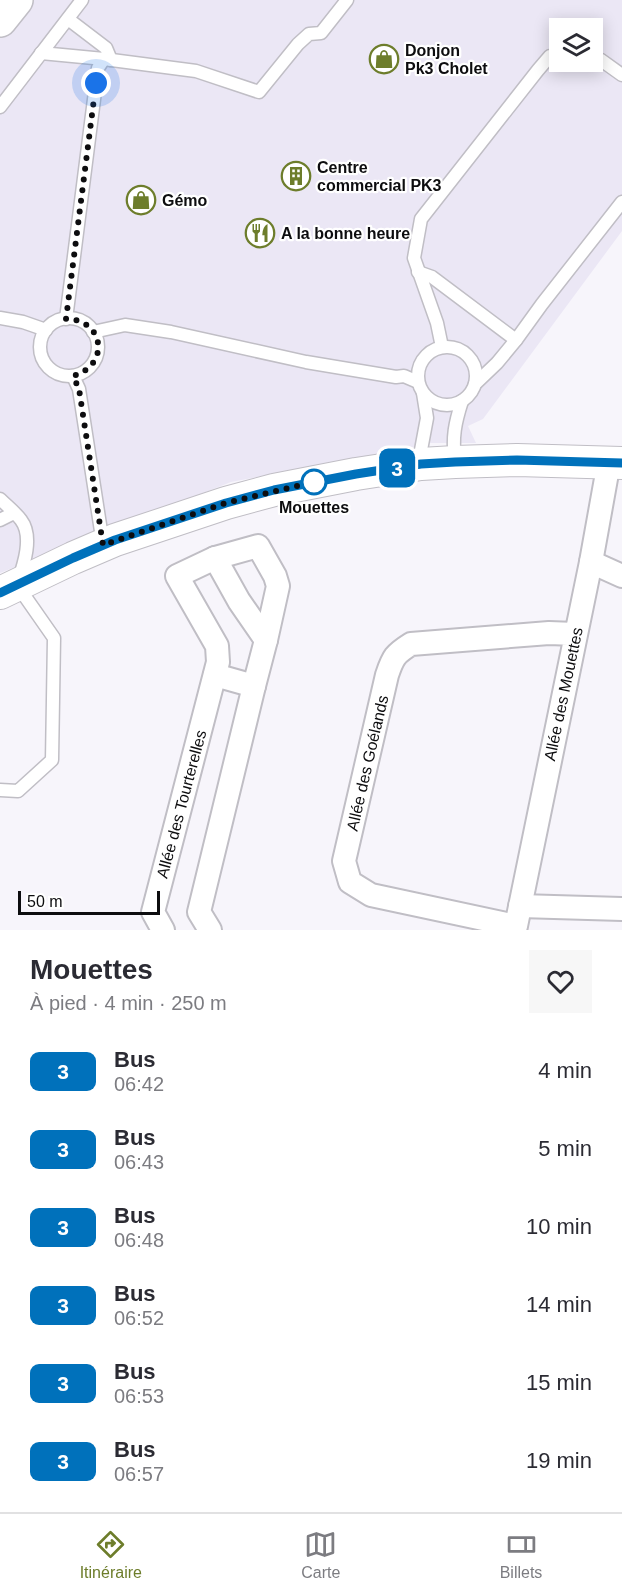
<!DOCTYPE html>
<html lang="fr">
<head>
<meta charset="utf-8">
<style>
  body { margin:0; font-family:Helvetica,sans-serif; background:#f7f7f7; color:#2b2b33; height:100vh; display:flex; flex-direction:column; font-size:22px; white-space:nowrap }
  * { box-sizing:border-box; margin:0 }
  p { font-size:20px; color:#7c7c81 }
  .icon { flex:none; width:33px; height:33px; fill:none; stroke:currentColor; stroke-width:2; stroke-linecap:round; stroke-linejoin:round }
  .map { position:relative; height:930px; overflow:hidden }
  .sheet { display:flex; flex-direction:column; background:#fff; flex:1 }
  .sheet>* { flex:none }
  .badge { padding:0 12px; border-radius:9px; font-size:21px; line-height:39px }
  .fabs { position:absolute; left:549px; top:18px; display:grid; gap:12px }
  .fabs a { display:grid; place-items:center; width:54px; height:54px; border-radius:0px; background:#fff; box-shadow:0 3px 15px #0003; font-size:30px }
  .scale { position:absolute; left:18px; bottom:15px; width:142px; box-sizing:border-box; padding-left:6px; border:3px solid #0d0d0f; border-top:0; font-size:16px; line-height:21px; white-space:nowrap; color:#0d0d0f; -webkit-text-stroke:4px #fff; paint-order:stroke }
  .you { position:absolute; width:30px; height:30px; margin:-15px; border:4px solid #fff; border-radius:50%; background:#1a73e8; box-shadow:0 0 0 9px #1a73e833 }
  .map>.badge { position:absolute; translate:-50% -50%; box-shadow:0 0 0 3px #fff }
  .round { display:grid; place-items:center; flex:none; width:63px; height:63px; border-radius:0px; background:#f7f7f7 }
  .overview { display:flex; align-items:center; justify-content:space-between; height:102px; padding:0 30px }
  h1 { font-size:28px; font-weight:700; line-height:45px }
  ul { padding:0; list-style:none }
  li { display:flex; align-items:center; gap:18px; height:78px; padding:0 30px }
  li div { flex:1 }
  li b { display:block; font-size:22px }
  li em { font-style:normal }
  li .badge { min-width:66px; font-weight:700; text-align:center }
  .dock { display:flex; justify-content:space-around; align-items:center; height:84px; border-top:2px solid #e1e1e2; background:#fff; font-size:16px; color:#7c7c81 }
  .dock a { display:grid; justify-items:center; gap:3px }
  .dock .on { color:#6d7d2b }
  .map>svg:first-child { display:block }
  .built { fill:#ebe7f5; fill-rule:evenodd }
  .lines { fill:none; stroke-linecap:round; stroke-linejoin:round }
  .lane-casing { stroke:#c0bec5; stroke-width:15 }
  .street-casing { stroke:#c0bec5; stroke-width:26 }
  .secondary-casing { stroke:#c0bec5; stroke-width:34 }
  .primary-casing { stroke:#c0bec5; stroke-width:36 }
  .lane { stroke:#fff; stroke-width:12 }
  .street { stroke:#fff; stroke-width:22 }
  .secondary { stroke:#fff; stroke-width:32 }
  .primary { stroke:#fff; stroke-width:33 }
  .line-casing { stroke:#fff; stroke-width:14 }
  .line { stroke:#0071bb; stroke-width:9 }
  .walk { stroke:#0d0d0f; stroke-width:6; stroke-dasharray:0 10.8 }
  .stop-dot { fill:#fff; stroke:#0071bb; stroke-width:3 }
  .labels { text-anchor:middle; stroke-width:4.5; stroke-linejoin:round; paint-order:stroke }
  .poi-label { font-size:16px; font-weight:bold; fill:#0d0d0f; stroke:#fff; text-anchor:start }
  .stop-label { font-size:16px; font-weight:bold; fill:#0d0d0f; stroke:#fff }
  .street-label { font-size:16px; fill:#0d0d0f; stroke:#fff }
</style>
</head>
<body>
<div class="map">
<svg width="622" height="930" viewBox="0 0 622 930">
  <rect width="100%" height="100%" fill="#f7f5fb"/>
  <path class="built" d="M0,0H622V231L483,419L468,426L476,443H427L420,446L231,482L0,573ZM560,28H592V62H560Z"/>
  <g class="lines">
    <g class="lane-casing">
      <g id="lane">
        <path d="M68,19L106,48L111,60"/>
        <path d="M41,53L104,59L196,71L259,92L298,44L309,34L321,33L347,0"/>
        <path d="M592,59L601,60L622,75"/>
        <path d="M0,107L82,0"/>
        <path d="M418,272L432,277L516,340"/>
        <path d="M0,318L23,322L46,330"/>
        <circle cx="69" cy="347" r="29"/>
        <path d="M66,319L98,68L104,59"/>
        <path d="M93,332L125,325L171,332L306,362L396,377L404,376L418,382"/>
        <circle cx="447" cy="376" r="29"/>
        <path d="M442,347L437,323L414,258L421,219L538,70L550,56L560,57"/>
        <path d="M73,376L79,389L103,544"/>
        <path d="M475,384L497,363L516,340L542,304L622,202"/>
        <path d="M455,460C452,437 455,423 462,401"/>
        <path d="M421,463V450L427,418L423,393"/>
        <path d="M0,499C7,506 15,512 21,520C34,537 23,567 17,585L54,638L52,760L18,791L0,790"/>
        <path d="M0,520L14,513"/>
      </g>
    </g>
    <g class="street-casing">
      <g id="street">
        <path d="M215,558L258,546L275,576L278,586L266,640"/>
        <path d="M591,562L622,576"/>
        <path d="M575,634L549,633L411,644C395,654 393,657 387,675L344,861L350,882L371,895L516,926L591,562L609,462"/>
        <path d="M520,906L622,909"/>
        <path d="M163,930L153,912L218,662L217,646L177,576L215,558L239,601L266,640L254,686"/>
        <path d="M210,930L199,912L254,686L215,675"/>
      </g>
    </g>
    <g class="secondary-casing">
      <path id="secondary" d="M0,593L73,558L115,540L226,503L274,490L356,474L421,464L455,462L517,460L622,463"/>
    </g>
    <g class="primary-casing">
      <path id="primary" d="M0,20L16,0"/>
    </g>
    <use href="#lane" class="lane"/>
    <use href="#street" class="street"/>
    <use href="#secondary" class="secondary"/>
    <use href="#primary" class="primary"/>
  </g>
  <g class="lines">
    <g class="line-casing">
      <path id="line" d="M0,593L73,558L115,540L226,503L274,490L356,474L421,464L455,462L517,460L622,463"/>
    </g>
    <use href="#line" class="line"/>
    <path class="walk" d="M96,83L66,319C104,319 111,365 73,376L79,389L103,545L226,503L314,482"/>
  </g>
  <defs>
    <g id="shop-ring" transform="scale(1.5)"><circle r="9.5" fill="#fff" stroke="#6d7d2b" stroke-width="1.5"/><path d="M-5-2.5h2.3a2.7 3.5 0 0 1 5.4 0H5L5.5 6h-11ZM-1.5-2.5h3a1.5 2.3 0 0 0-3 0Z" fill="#6d7d2b"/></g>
    <g id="building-ring" transform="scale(1.5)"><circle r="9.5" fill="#fff" stroke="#6d7d2b" stroke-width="1.5"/><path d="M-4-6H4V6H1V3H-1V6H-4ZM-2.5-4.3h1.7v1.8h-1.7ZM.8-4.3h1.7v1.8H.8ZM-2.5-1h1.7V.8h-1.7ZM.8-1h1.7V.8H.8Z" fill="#6d7d2b"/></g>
    <g id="restaurant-ring" transform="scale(1.5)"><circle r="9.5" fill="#fff" stroke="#6d7d2b" stroke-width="1.5"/><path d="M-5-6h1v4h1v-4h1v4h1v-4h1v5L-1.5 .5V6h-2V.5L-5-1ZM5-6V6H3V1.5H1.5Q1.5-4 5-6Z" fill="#6d7d2b"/></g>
  </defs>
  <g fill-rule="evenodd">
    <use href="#shop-ring" x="384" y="59"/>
    <use href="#building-ring" x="296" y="176"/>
    <use href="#shop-ring" x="141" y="200"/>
    <use href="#restaurant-ring" x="260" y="233"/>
  </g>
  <circle class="stop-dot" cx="314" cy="482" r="12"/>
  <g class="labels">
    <g class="poi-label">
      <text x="405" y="56">Donjon<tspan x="405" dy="18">Pk3 Cholet</tspan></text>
      <text x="317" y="173">Centre<tspan x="317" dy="18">commercial PK3</tspan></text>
      <text x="162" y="206">Gémo</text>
      <text x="281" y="239">A la bonne heure</text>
    </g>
    <g class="stop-label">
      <text x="314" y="513">Mouettes</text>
    </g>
    <g class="street-label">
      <text transform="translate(563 694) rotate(-78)" y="6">Allée des Mouettes</text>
      <text transform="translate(367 763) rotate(-77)" y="6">Allée des Goélands</text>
      <text transform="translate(181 804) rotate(-75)" y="6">Allée des Tourterelles</text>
    </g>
  </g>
</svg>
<div class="fabs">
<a><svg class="icon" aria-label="layers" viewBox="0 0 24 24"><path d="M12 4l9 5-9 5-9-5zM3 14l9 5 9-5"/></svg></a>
</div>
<div class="scale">50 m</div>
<div class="you" style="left:96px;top:83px"></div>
<b class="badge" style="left:397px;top:468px;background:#0071bb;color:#fff">3</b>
</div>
<section class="sheet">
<div class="overview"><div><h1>Mouettes</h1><p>À pied · 4 min · 250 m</p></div><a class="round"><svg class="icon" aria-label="heart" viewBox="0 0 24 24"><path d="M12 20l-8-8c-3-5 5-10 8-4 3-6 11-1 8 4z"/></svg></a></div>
<ul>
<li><span class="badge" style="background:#0071bb;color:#fff">3</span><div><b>Bus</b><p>06:42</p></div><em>4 min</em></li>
<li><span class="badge" style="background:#0071bb;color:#fff">3</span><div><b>Bus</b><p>06:43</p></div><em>5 min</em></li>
<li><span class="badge" style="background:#0071bb;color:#fff">3</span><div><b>Bus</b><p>06:48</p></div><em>10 min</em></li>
<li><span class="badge" style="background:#0071bb;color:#fff">3</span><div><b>Bus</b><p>06:52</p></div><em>14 min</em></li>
<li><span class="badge" style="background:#0071bb;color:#fff">3</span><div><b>Bus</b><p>06:53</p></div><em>15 min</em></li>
<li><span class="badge" style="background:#0071bb;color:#fff">3</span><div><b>Bus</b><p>06:57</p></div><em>19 min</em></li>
</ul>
</section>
<nav class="dock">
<a class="on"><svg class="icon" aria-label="directions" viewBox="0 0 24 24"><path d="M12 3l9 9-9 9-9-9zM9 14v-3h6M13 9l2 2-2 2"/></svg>Itinéraire</a>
<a><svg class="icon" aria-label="map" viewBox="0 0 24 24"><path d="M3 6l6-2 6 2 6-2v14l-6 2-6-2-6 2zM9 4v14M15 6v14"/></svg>Carte</a>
<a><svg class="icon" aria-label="tickets" viewBox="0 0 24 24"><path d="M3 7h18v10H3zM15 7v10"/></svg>Billets</a>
</nav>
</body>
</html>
